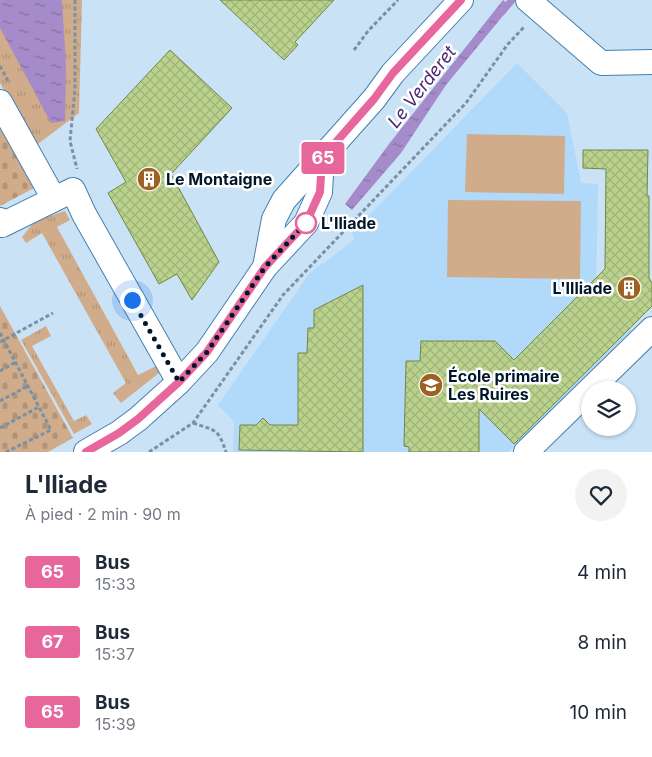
<!DOCTYPE html>
<html lang="fr">
<head>
<meta charset="utf-8">
<style>
  body { margin:0; font-family:Inter,sans-serif; background:#f2f2f3; color:#1f2937; height:100vh; display:flex; flex-direction:column; font-size:19px; white-space:nowrap }
  * { box-sizing:border-box; margin:0 }
  p { font-size:16px; color:#747a83 }
  .icon { flex:none; width:28px; height:28px; fill:none; stroke:currentColor; stroke-width:2; stroke-linecap:round; stroke-linejoin:round }
  .map { position:relative; height:452px; overflow:hidden }
  .drawer { display:flex; flex-direction:column; background:#fff; flex:1 }
  .drawer>* { flex:none }
  .badge { padding:0 10px; border-radius:4px; font-size:18px; line-height:32px }
  .tools { position:absolute; left:581px; top:381px; display:grid; gap:10px }
  .tools a { display:grid; place-items:center; width:55px; height:55px; border-radius:50%; background:#fff; box-shadow:0 1px 4px #0004; font-size:25px }
  .you { position:absolute; width:25px; height:25px; margin:-12px; border:4px solid #fff; border-radius:50%; background:#1a73e8; box-shadow:0 0 0 8px #1a73e833 }
  .map>.badge { position:absolute; translate:-50% -50%; box-shadow:0 0 0 2px #fff }
  .round { display:grid; place-items:center; flex:none; width:52px; height:52px; border-radius:26px; background:#f2f2f3 }
  .head { display:flex; align-items:center; justify-content:space-between; height:85px; padding:0 25px }
  h1 { font-size:24px; font-weight:700; line-height:38px }
  ul { padding:0; list-style:none }
  li { display:flex; align-items:center; gap:15px; height:70px; padding:0 25px }
  li div { flex:1 }
  li b { display:block; font-size:19px }
  li em { font-style:normal }
  li .badge { min-width:55px; font-weight:700; text-align:center }
  .map>svg:first-child { display:block }
  .built { fill:#b0d9fa }
  .grass { fill:url(#grass-tufts) }
  .cemetery { fill:url(#cemetery-stones) }
  .garden { fill:#d1ac8b }
  .water { fill:url(#water-ripples) }
  .lines { fill:none; stroke-linecap:round; stroke-linejoin:round }
  .stream { stroke:#a58bc9; stroke-width:7 }
  .building { fill:url(#building-cross-hatch); stroke:#728644 }
  .minor-casing { stroke:#4480ae; stroke-width:26 }
  .path { stroke:#7991a4; stroke-width:3; stroke-dasharray:4 2.5; stroke-linecap:butt }
  .minor { stroke:#fff; stroke-width:24 }
  .line-casing { stroke:#fff; stroke-width:11 }
  .line { stroke:#e7679c; stroke-width:8 }
  .walk { stroke:#001729; stroke-width:5; stroke-dasharray:0 9 }
  .stop-dot { fill:#fff; stroke:#e7679c; stroke-width:2.5 }
  .labels { text-anchor:middle; stroke-width:5; stroke-linejoin:round; paint-order:stroke }
  .poi-label { font-size:16px; font-weight:bold; fill:#001729; stroke:#fff; text-anchor:start }
  .stop-label { font-size:16px; font-weight:bold; fill:#001729; stroke:#fff; text-anchor:start }
  .water-label { font-size:18px; font-style:italic; fill:#4e2974; stroke:#fff }
</style>
</head>
<body>
<div class="map">
<svg width="652" height="452" viewBox="0 0 652 452">
  <defs>
    <pattern id="grass-tufts" width="24" height="20" patternUnits="userSpaceOnUse" patternTransform="scale(1.25)"><rect width="24" height="20" fill="#d1ac8b"/><path d="M3 7l-1-3M5 7V3M7 7l1-3M15 17l-1-3M17 17v-4M19 17l1-3" fill="none" stroke="#b29378"/></pattern>
    <pattern id="cemetery-stones" width="16" height="16" patternUnits="userSpaceOnUse" patternTransform="scale(1.25)"><rect width="16" height="16" fill="#d1ac8b"/><path d="M2 7V4a2 2 0 0 1 4 0v3zM10 15v-3a2 2 0 0 1 4 0v3z" fill="#b29378"/></pattern>
    <pattern id="water-ripples" width="26" height="14" patternUnits="userSpaceOnUse" patternTransform="scale(1.25)"><rect width="26" height="14" fill="#a58bc9"/><path d="M2 4q2-2 4 0t4 0M15 11q2-2 4 0t4 0" fill="none" stroke="#8471a3"/></pattern>
    <pattern id="building-cross-hatch" width="8" height="8" patternUnits="userSpaceOnUse" patternTransform="scale(1.25)"><rect width="8" height="8" fill="#bbd28d"/><path d="M0 0l8 8M0 8l8-8" fill="none" stroke="#9fb47a"/></pattern>
  </defs>
  <rect width="100%" height="100%" fill="#cae2f6"/>
  <path class="built" d="M517,63L567,113L581,183L598,184L596,294L632,330L508,452H233L234,422L218,405L309,274L354,240L352,233Z"/>
  <g class="grass">
    <path d="M0,0H82L79,113L34,147L0,83Z"/>
    <path d="M65,211L70,220L57,227L138,375L156,366L159,373L121,403L113,393L126,383L42,233L26,243L22,237L35,221Z"/>
    <path d="M46,326L51,336L32,346L74,421L86,415L92,424L74,434L21,340Z"/>
  </g>
  <g class="cemetery">
    <path d="M0,126L34,188L0,206Z"/>
    <path d="M0,306L73,438L48,452H0Z"/>
  </g>
  <g class="garden">
    <path d="M467,134L565,136L564,194L465,192Z"/>
    <path d="M448,200L581,201L580,279L447,277Z"/>
  </g>
  <g class="water">
    <path d="M0,0H62L66,66L65,121L51,123L0,28Z"/>
    <path d="M503,0L511,6L446,85L401,153L352,210L345,204L389,144Z"/>
  </g>
  <g class="lines">
    <path class="stream" d="M502,12L512,0"/>
  </g>
  <g class="building">
    <path d="M220,0H334L295,42L298,45L284,60Z"/>
    <path d="M170,50L232,108L171,174L219,262L192,300L177,274L159,284L108,193L126,182L96,129Z"/>
    <path d="M583,150H648L647,196H649V278L652,283V306L514,444L479,409V452H409V447L404,446L406,361H420L421,341H495L514,360L605,269L606,169L583,168Z"/>
    <path d="M363,285V452L239,450L240,425H256L263,418L270,425H298V353H307L308,328H314V310Z"/>
  </g>
  <g class="lines">
    <g class="minor-casing">
      <g id="minor">
        <path d="M528,0L601,63L652,62"/>
        <path d="M0,102L54,199"/>
        <path d="M0,220L2,225L73,190L84,214L179,382"/>
        <path d="M265,267L274,219L284,200L374,99L393,73L461,0"/>
        <path d="M86,452L119,433L138,419L179,382L207,352L265,267L306,223L320,192L322,158"/>
        <path d="M526,452L652,329"/>
      </g>
    </g>
    <g class="path">
      <path d="M75,0V89L70,141L77,169"/>
      <path d="M354,50L368,31L398,0"/>
      <path d="M0,66L8,81"/>
      <path d="M332,218L344,230"/>
      <path d="M0,333L51,430L6,452"/>
      <path d="M0,342L53,313"/>
      <path d="M0,371L16,362"/>
      <path d="M0,401L28,386"/>
      <path d="M193,423C216,431 218,428 226,452"/>
      <path d="M0,428L39,407"/>
      <path d="M149,452L193,423L283,295L466,103L508,44L524,27"/>
    </g>
    <use href="#minor" class="minor"/>
  </g>
  <g class="lines">
    <g class="line-casing">
      <path id="line" d="M86,452L119,433L138,419L179,382L207,352L265,267L306,223L320,192L322,158L374,99L393,73L461,0"/>
    </g>
    <use href="#line" class="line"/>
    <path class="walk" d="M132,300L179,382L207,352L265,267L306,223"/>
  </g>
  <defs>
    <g id="building-disc" transform="scale(1.25)"><circle r="9.5" fill="#9d6222" stroke="#fff"/><path d="M-4-6H4V6H1V3H-1V6H-4ZM-2.5-4.3h1.7v1.8h-1.7ZM.8-4.3h1.7v1.8H.8ZM-2.5-1h1.7V.8h-1.7ZM.8-1h1.7V.8H.8Z" fill="#fff"/></g>
    <g id="school-disc" transform="scale(1.25)"><circle r="9.5" fill="#9d6222" stroke="#fff"/><path d="M0-5L7-2L0 1L-7-2ZM-4 1L0 2.5L4 1V4Q0 6-4 4Z" fill="#fff"/></g>
  </defs>
  <g fill-rule="evenodd">
    <use href="#building-disc" x="149" y="179"/>
    <use href="#building-disc" x="629" y="288"/>
    <use href="#school-disc" x="431" y="385"/>
  </g>
  <circle class="stop-dot" cx="306" cy="223" r="10"/>
  <g class="labels">
    <g class="poi-label">
      <text x="166" y="185">Le Montaigne</text>
      <text x="612" y="294" text-anchor="end">L'Illiade</text>
      <text x="448" y="382">École primaire<tspan x="448" dy="18">Les Ruires</tspan></text>
    </g>
    <g class="stop-label">
      <text x="321" y="229">L'Iliade</text>
    </g>
    <g class="water-label">
      <text transform="translate(422 87) rotate(-52)" y="6">Le Verderet</text>
    </g>
  </g>
</svg>
<div class="tools">
<a><svg class="icon" aria-label="layers" viewBox="0 0 24 24"><path d="M12 4l9 5-9 5-9-5zM3 14l9 5 9-5"/></svg></a>
</div>
<div class="you" style="left:132px;top:300px"></div>
<b class="badge" style="left:323px;top:158px;background:#e7679c;color:#fff">65</b>
</div>
<section class="drawer">
<div class="head"><div><h1>L'Iliade</h1><p>À pied · 2 min · 90 m</p></div><a class="round"><svg class="icon" aria-label="heart" viewBox="0 0 24 24"><path d="M12 20l-8-8c-3-5 5-10 8-4 3-6 11-1 8 4z"/></svg></a></div>
<ul>
<li><span class="badge" style="background:#e7679c;color:#fff">65</span><div><b>Bus</b><p>15:33</p></div><em>4 min</em></li>
<li><span class="badge" style="background:#e7679c;color:#fff">67</span><div><b>Bus</b><p>15:37</p></div><em>8 min</em></li>
<li><span class="badge" style="background:#e7679c;color:#fff">65</span><div><b>Bus</b><p>15:39</p></div><em>10 min</em></li>
</ul>
</section>
</body>
</html>
